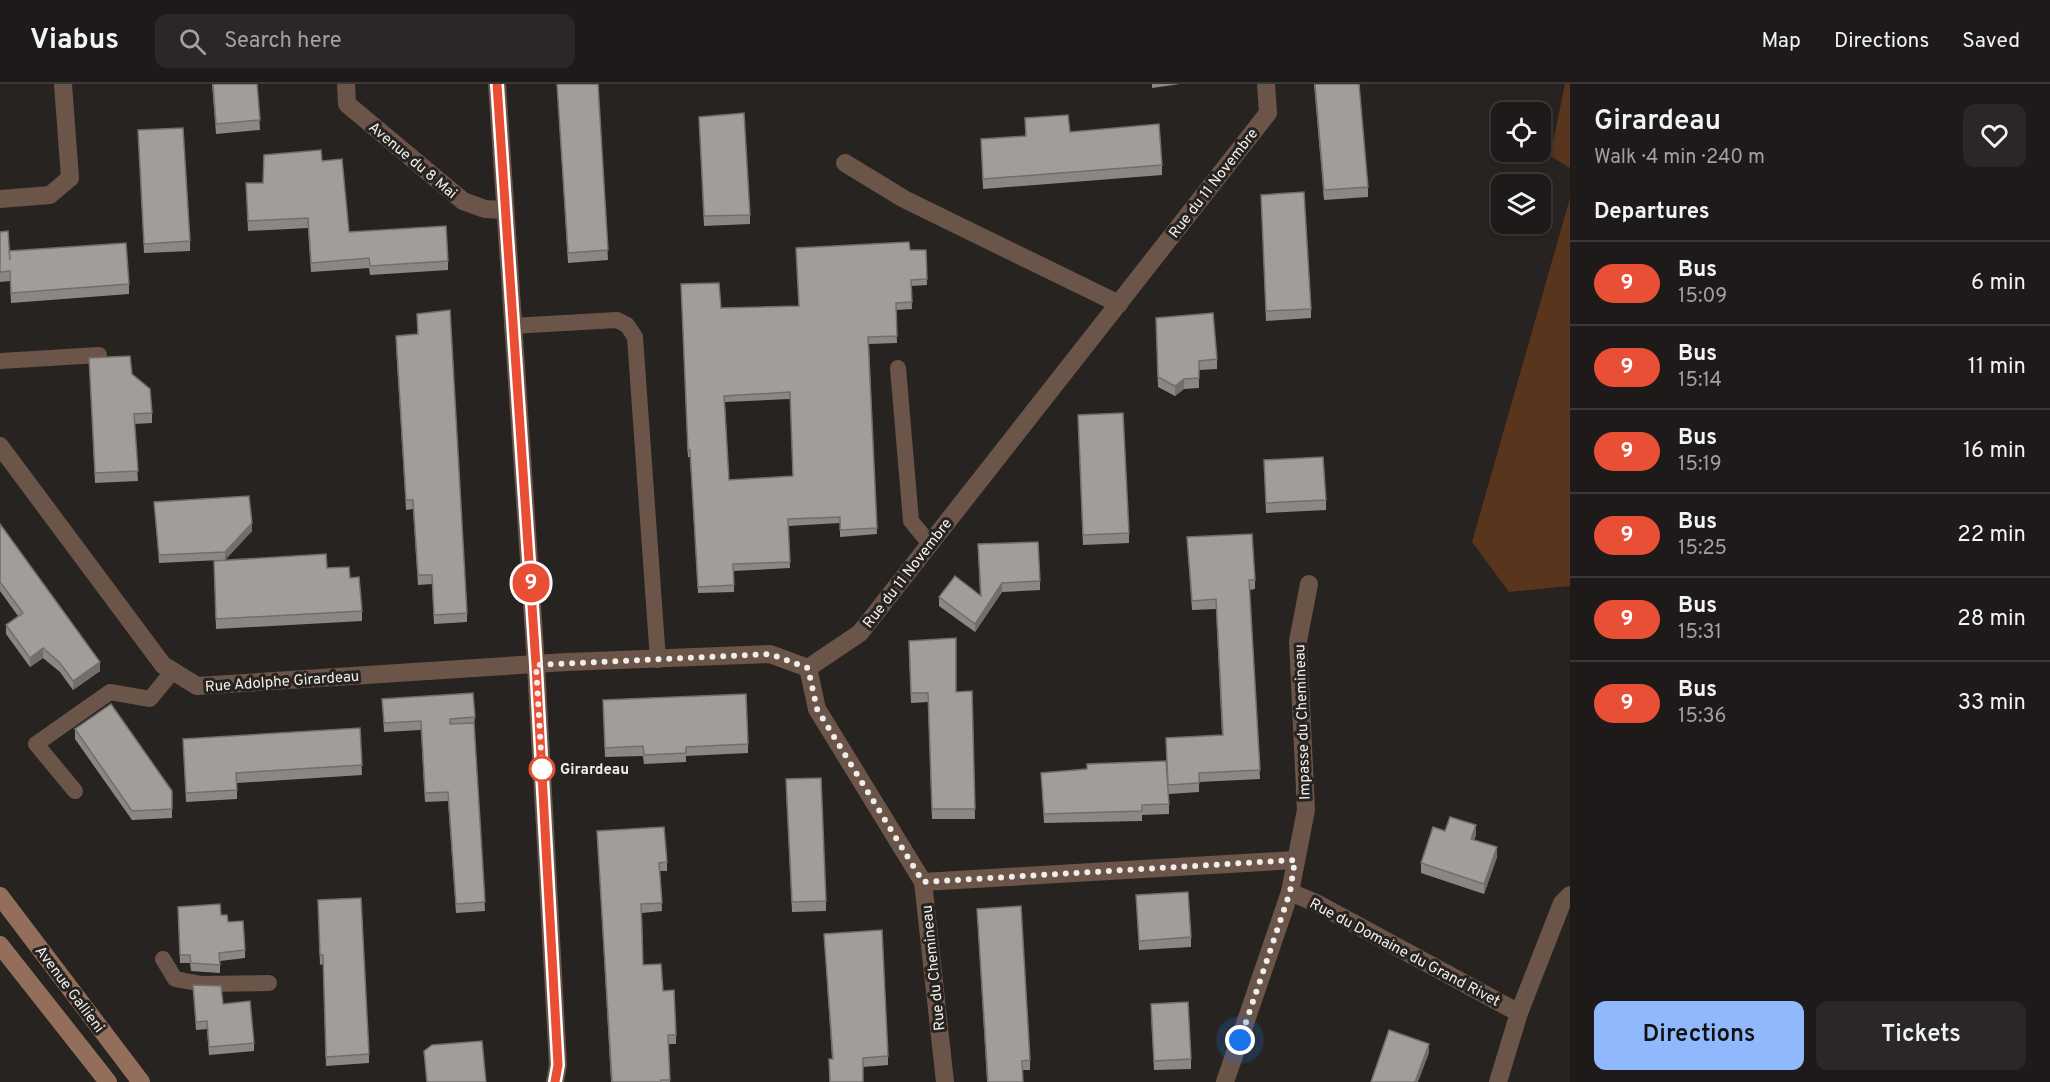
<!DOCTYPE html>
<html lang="en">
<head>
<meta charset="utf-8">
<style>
  body { margin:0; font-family:Overpass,sans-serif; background:#2a2726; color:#f1f3f6; height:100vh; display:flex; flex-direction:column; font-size:22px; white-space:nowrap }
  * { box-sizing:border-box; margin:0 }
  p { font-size:20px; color:#a0a1a2 }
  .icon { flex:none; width:33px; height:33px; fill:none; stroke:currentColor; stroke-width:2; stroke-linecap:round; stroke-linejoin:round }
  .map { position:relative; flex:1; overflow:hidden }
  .drawer { display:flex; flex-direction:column; background:#1d1a19; width:480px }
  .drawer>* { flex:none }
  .badge { padding:0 12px; border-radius:20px; font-size:21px; line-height:39px }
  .fabs { position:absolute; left:1491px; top:18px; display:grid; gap:12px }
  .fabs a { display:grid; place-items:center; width:60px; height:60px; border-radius:12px; background:#1d1a19; box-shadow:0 3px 9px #0003,0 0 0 2px #3b3838; font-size:30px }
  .you { position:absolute; width:30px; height:30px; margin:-15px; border:4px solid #fff; border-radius:50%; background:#1a73e8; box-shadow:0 0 0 9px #1a73e833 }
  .map>.badge { position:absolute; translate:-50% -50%; box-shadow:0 0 0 3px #fff }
  h2 { padding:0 24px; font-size:22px; line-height:54px }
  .round { display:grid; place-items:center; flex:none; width:63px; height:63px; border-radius:12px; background:#2a2726 }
  .summary { display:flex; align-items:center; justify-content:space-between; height:102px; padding:0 24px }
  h1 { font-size:28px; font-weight:600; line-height:45px }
  .button { display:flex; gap:12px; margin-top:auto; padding:12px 24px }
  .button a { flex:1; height:69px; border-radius:12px; background:#90b8fd; color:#111; font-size:24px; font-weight:600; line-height:69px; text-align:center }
  .button a+a { background:#2a2726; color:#f1f3f6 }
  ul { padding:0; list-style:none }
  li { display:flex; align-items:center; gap:18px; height:84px; padding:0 24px; border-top:2px solid #3b3838 }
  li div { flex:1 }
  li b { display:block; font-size:22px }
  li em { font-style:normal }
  li .badge { min-width:66px; font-weight:700; text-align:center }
  header { display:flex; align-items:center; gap:36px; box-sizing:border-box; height:84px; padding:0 30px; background:#1d1a19; border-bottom:2px solid #3b3838 }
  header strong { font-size:28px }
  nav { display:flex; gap:33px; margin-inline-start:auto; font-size:21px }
  .search { width:420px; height:54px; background:#2a2726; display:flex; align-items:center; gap:15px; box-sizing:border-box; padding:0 21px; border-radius:12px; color:#a0a1a2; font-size:22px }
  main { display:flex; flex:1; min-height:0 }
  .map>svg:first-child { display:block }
  .green { fill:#59351e }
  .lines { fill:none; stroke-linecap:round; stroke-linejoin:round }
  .lane { stroke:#6b5448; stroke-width:16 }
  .street { stroke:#6b5448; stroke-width:18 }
  .secondary { stroke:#936f5b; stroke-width:18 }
  .wall { fill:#8c8784; fill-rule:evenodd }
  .shaded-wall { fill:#726e6c }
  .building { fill:#a39d9a; stroke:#726e6c; stroke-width:1.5; fill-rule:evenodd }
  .line-casing { stroke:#fff; stroke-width:14 }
  .line { stroke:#e94f35; stroke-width:9 }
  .walk { stroke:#f0edeb; stroke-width:6; stroke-dasharray:0 10.8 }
  .stop-dot { fill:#fff; stroke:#e94f35; stroke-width:3 }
  .labels { text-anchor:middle; stroke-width:6; stroke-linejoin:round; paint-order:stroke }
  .street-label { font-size:15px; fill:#f0edeb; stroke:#272321 }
  .stop-label { font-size:15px; font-weight:bold; fill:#f0edeb; stroke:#272321; text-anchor:start }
</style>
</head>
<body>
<header>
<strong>Viabus</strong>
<div class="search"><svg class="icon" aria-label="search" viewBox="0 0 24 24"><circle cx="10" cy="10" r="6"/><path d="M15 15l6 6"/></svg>Search here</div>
<nav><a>Map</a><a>Directions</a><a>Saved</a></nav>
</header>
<main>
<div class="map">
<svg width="1570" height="998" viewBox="0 0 1570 998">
  <rect width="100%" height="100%" fill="#272321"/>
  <g class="green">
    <path d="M1565,0H1570V84L1550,72Z"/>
    <path d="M1570,114V502L1509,508L1472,458Z"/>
  </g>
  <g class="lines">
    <g class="lane">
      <path d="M512,242L617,236L627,241L635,253L658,576"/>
      <path d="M0,277L99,271"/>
      <path d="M898,284L911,437L930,460"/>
      <path d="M75,707L36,660L110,608L150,615L173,587"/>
      <path d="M163,875L175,895L202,900L269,899"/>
    </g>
    <g class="street">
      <path d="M346,0L347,20L463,117L485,125L504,126"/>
      <path d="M497,0L536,581L558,981L555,998"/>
      <path d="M845,79L904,115L1119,220"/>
      <path d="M0,115L50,111L70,94L63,0"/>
      <path d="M0,362L163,581L197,602L567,578L770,570L808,584L860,549L1268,29L1266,0"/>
      <path d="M808,584L817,625L923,798L945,998"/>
      <path d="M923,798L1295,776"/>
      <path d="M1290,808L1316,819L1519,929"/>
      <path d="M1225,998L1290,808L1306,726L1298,557L1309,500"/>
      <path d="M1498,998L1519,929L1562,819L1570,811"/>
    </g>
    <g class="secondary">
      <path d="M0,812L141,998"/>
      <path d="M0,861L108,998"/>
    </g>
  </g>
  <g class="wall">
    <path d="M212,0H257L260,46L216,50Z"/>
    <path d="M557,0H598L608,176L568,179Z"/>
    <path d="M1152,0H1180L1152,4Z"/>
    <path d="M1314,0H1359L1368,103V113L1324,116Z"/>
    <path d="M699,33L750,131V140L704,142Z"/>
    <path d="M1025,34L1070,48L1162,81V91L983,105L981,55L1025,52Z"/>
    <path d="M138,46L190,157V167L144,169Z"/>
    <path d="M322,77L349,148L448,177V186L370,191L369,184L311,188L308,144L248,147L246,99H263Z"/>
    <path d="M1261,111L1311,225V234L1266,237Z"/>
    <path d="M0,148L9,170L129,200V210L11,219L10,197L0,198Z"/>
    <path d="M910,166H926L927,201L911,202L912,225L896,226L897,259L869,260L877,450L840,453V439L788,442L790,484L734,487V508L698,509L690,373H688L681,200L721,224L799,222ZM790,315L793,392L729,396L725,318Z"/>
    <path d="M417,230L467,529V538L434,540L432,500L418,501L413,425L406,426L396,261V252L417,250Z"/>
    <path d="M1156,234L1217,275V285L1199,286V304L1184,305L1175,312L1158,303Z"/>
    <path d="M89,274L152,329V339L134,340L138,397L95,399Z"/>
    <path d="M1078,341L1129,449V459L1083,461Z"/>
    <path d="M1264,376L1326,416V426L1266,429Z"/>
    <path d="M154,418L252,447L225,476L327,484L350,494L362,527V537L216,545L214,477L220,476L159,479Z"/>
    <path d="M0,440L100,587L73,606L60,588L43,574L30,583L6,550V541L18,532L0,507Z"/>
    <path d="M1187,453L1255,496V505L1249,506L1260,695L1199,698V708L1169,710V730L1142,731V737L1044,739L1041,689L1168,700L1166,654L1222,651L1216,525L1192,526Z"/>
    <path d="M978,460L1040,497V506L1002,508L975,548L939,522V513L980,511Z"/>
    <path d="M909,566L956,608L972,607L975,735H932L928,618L911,619Z"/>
    <path d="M382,615L475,633L474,642L485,827L456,829L448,717L425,718L421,646L384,648Z"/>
    <path d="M603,616L748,660V669L686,672V678L644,680L643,672L605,673Z"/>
    <path d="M360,644L362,691L237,699V715L186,718L183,655Z"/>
    <path d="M75,645L172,707V734L132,736L75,655Z"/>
    <path d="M786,705L826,817V827L792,828Z"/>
    <path d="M597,747L667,778V787H660L662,827L642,829L643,881L663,907L676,951V960H668L670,998H611Z"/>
    <path d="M1445,747L1476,751L1474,756L1497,773L1484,810L1421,789V779Z"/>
    <path d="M1136,811L1191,853V863L1139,866Z"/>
    <path d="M318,816L369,970V979L326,982L323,880L320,881Z"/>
    <path d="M178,823L221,831L228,838L245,866V874L220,877V889L191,887L190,879H180Z"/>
    <path d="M977,825L1030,976V986H1023V998H987Z"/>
    <path d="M824,850L888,972V981L863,983L832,975Z"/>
    <path d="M193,901L223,920L254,959V967L209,971L207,945L196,946Z"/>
    <path d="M1151,929L1191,975V985L1154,986Z"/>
  </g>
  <g class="shaded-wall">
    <path d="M1184,295V305L1175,312V302Z"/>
    <path d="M252,439V447L225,476V468Z"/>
    <path d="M1002,499V508L975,548V540Z"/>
    <path d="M43,564V574L30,583V574Z"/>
    <path d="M100,578V587L73,606V597Z"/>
    <path d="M1476,741V751L1471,764V755Z"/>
    <path d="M1497,763V773L1484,810V800Z"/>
    <path d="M1429,960V969L1418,998H1415Z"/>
  </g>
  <g class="building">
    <path d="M213,0H257L260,36L216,40Z"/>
    <path d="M557,0H598L608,166L568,169Z"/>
    <path d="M1315,0H1359L1368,103L1324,106Z"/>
    <path d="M744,29L750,131L704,132L699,33Z"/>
    <path d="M1068,31L1070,48L1159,40L1162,81L983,95L981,55L1026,52L1025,34Z"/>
    <path d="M183,44L190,157L144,160L138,46Z"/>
    <path d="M321,66L322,77L342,75L349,148L446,142L448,177L370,182L369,174L311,179L308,134L248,137L246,99H263L264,71Z"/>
    <path d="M1304,108L1311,225L1266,227L1261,111Z"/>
    <path d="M8,147L10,176L9,167L126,159L129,200L11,209L10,187L0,188V148Z"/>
    <path d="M909,158L910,166H926L927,195L911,196L912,218L896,219L897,252L868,253L877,444L840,446V433L788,435L790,478L733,480L734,501L698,503L690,366L688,367L681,200L719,199L721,224L799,222L796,164ZM790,308L793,392L729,396L724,312Z"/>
    <path d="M450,226L467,529L434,531L432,491H418L413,416H406L396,252L418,250L417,230Z"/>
    <path d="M1213,229L1217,275L1199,277V294L1184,295L1175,302L1158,293L1156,234Z"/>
    <path d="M130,272L132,290L150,305L152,329L134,330L138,387L95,389L89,274Z"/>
    <path d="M1123,329L1129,449L1083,451L1078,331Z"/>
    <path d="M1323,373L1326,416L1266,419L1264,376Z"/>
    <path d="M249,412L252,439L225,468L159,471L154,418Z"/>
    <path d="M0,440L100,578L73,597L60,579L43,564L30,574L6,541L23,529L0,498Z"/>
    <path d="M1252,450L1255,496H1249L1260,686L1199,689V699L1168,701L1166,654L1223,651L1216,515L1192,517L1187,453Z"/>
    <path d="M1038,458L1040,497L1002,499L975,540L939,513L955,492L981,512L978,460Z"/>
    <path d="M326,470L327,484L349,483L350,494L359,493L362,527L216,535L214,477Z"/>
    <path d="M956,554V608L972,607L975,725H932L928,609H911L909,557Z"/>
    <path d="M473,609L475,633L450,635V640L474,639L485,818L456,820L448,708L425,709L421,637L384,639L382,615Z"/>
    <path d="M746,610L748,660L686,663V669L644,671L643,662L605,664L603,616Z"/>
    <path d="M111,620L172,707V725L132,727L75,645Z"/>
    <path d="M360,644L362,681L236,689L237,706L186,709L183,655Z"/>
    <path d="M1166,677L1169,720L1142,721V727L1044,730L1041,689L1087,685V680Z"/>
    <path d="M821,694L826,817L792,818L786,695Z"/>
    <path d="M1450,733L1476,741L1471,755L1497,763L1484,800L1421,779L1433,743L1445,747Z"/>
    <path d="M664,743L667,778L659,779L662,819L641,820L643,881L661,880L663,907L674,906L676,951H668L670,996H661V998H612L597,747Z"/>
    <path d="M1188,808L1191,853L1139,857L1136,811Z"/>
    <path d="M361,814L369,970L326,973L323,871H320L318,816Z"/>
    <path d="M220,820L221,831H227L228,838L243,837L245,866L219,869L220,881L191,879L190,871H180L178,823Z"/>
    <path d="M1021,822L1030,976L1022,977L1023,998H988L977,825Z"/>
    <path d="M882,846L888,972L863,974V998H830L829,975H833L824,850Z"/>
    <path d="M193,901L221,902L223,920L250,917L254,959L209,963L207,937L196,938Z"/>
    <path d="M1188,918L1191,975L1154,977L1151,920Z"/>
    <path d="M1389,946L1429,960L1415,998H1371Z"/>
    <path d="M482,957L486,998H427L424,967L432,961Z"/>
  </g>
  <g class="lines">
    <g class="line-casing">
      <path id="line" d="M497,0L536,581L558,981L555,998"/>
    </g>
    <use href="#line" class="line"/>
    <path class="walk" d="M542,685L536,581L770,570L808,584L817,625L923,798L1295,776L1290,808L1240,956"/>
  </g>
  <circle class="stop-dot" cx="542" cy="685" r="12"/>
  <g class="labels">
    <g class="street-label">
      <text transform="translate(413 76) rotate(40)" y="5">Avenue du 8 Mai</text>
      <text transform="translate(1213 99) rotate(-52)" y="5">Rue du 11 Novembre</text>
      <text transform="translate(907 489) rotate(-52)" y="5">Rue du 11 Novembre</text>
      <text transform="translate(282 597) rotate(-4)" y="5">Rue Adolphe Girardeau</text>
      <text transform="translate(1302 638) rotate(-92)" y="5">Impasse du Chemineau</text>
      <text transform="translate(1405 868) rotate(28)" y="5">Rue du Domaine du Grand Rivet</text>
      <text transform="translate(933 884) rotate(-96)" y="5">Rue du Chemineau</text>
      <text transform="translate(70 905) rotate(53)" y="5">Avenue Gallieni</text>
    </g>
    <g class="stop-label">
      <text x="560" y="690">Girardeau</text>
    </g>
  </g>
</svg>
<div class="fabs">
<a><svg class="icon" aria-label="locate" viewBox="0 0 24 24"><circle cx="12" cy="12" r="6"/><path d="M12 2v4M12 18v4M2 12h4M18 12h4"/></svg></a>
<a><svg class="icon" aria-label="layers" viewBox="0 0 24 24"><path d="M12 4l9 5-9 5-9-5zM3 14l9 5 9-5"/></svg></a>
</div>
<div class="you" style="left:1240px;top:956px"></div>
<b class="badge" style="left:531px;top:499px;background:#e94f35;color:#fff">9</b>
</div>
<section class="drawer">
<div class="summary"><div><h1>Girardeau</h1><p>Walk · 4 min · 240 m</p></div><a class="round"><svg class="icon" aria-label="heart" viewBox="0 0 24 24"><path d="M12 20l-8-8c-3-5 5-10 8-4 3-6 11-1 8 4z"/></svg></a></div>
<h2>Departures</h2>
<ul>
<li><span class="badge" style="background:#e94f35;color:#fff">9</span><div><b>Bus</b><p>15:09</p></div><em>6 min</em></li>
<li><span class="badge" style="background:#e94f35;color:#fff">9</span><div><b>Bus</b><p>15:14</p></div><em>11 min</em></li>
<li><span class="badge" style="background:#e94f35;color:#fff">9</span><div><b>Bus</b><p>15:19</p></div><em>16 min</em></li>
<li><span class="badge" style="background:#e94f35;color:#fff">9</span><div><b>Bus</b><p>15:25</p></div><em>22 min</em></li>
<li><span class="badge" style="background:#e94f35;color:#fff">9</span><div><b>Bus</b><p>15:31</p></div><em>28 min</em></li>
<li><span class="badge" style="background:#e94f35;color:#fff">9</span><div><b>Bus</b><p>15:36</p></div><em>33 min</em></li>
</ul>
<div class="button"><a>Directions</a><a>Tickets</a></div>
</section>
</main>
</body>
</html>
